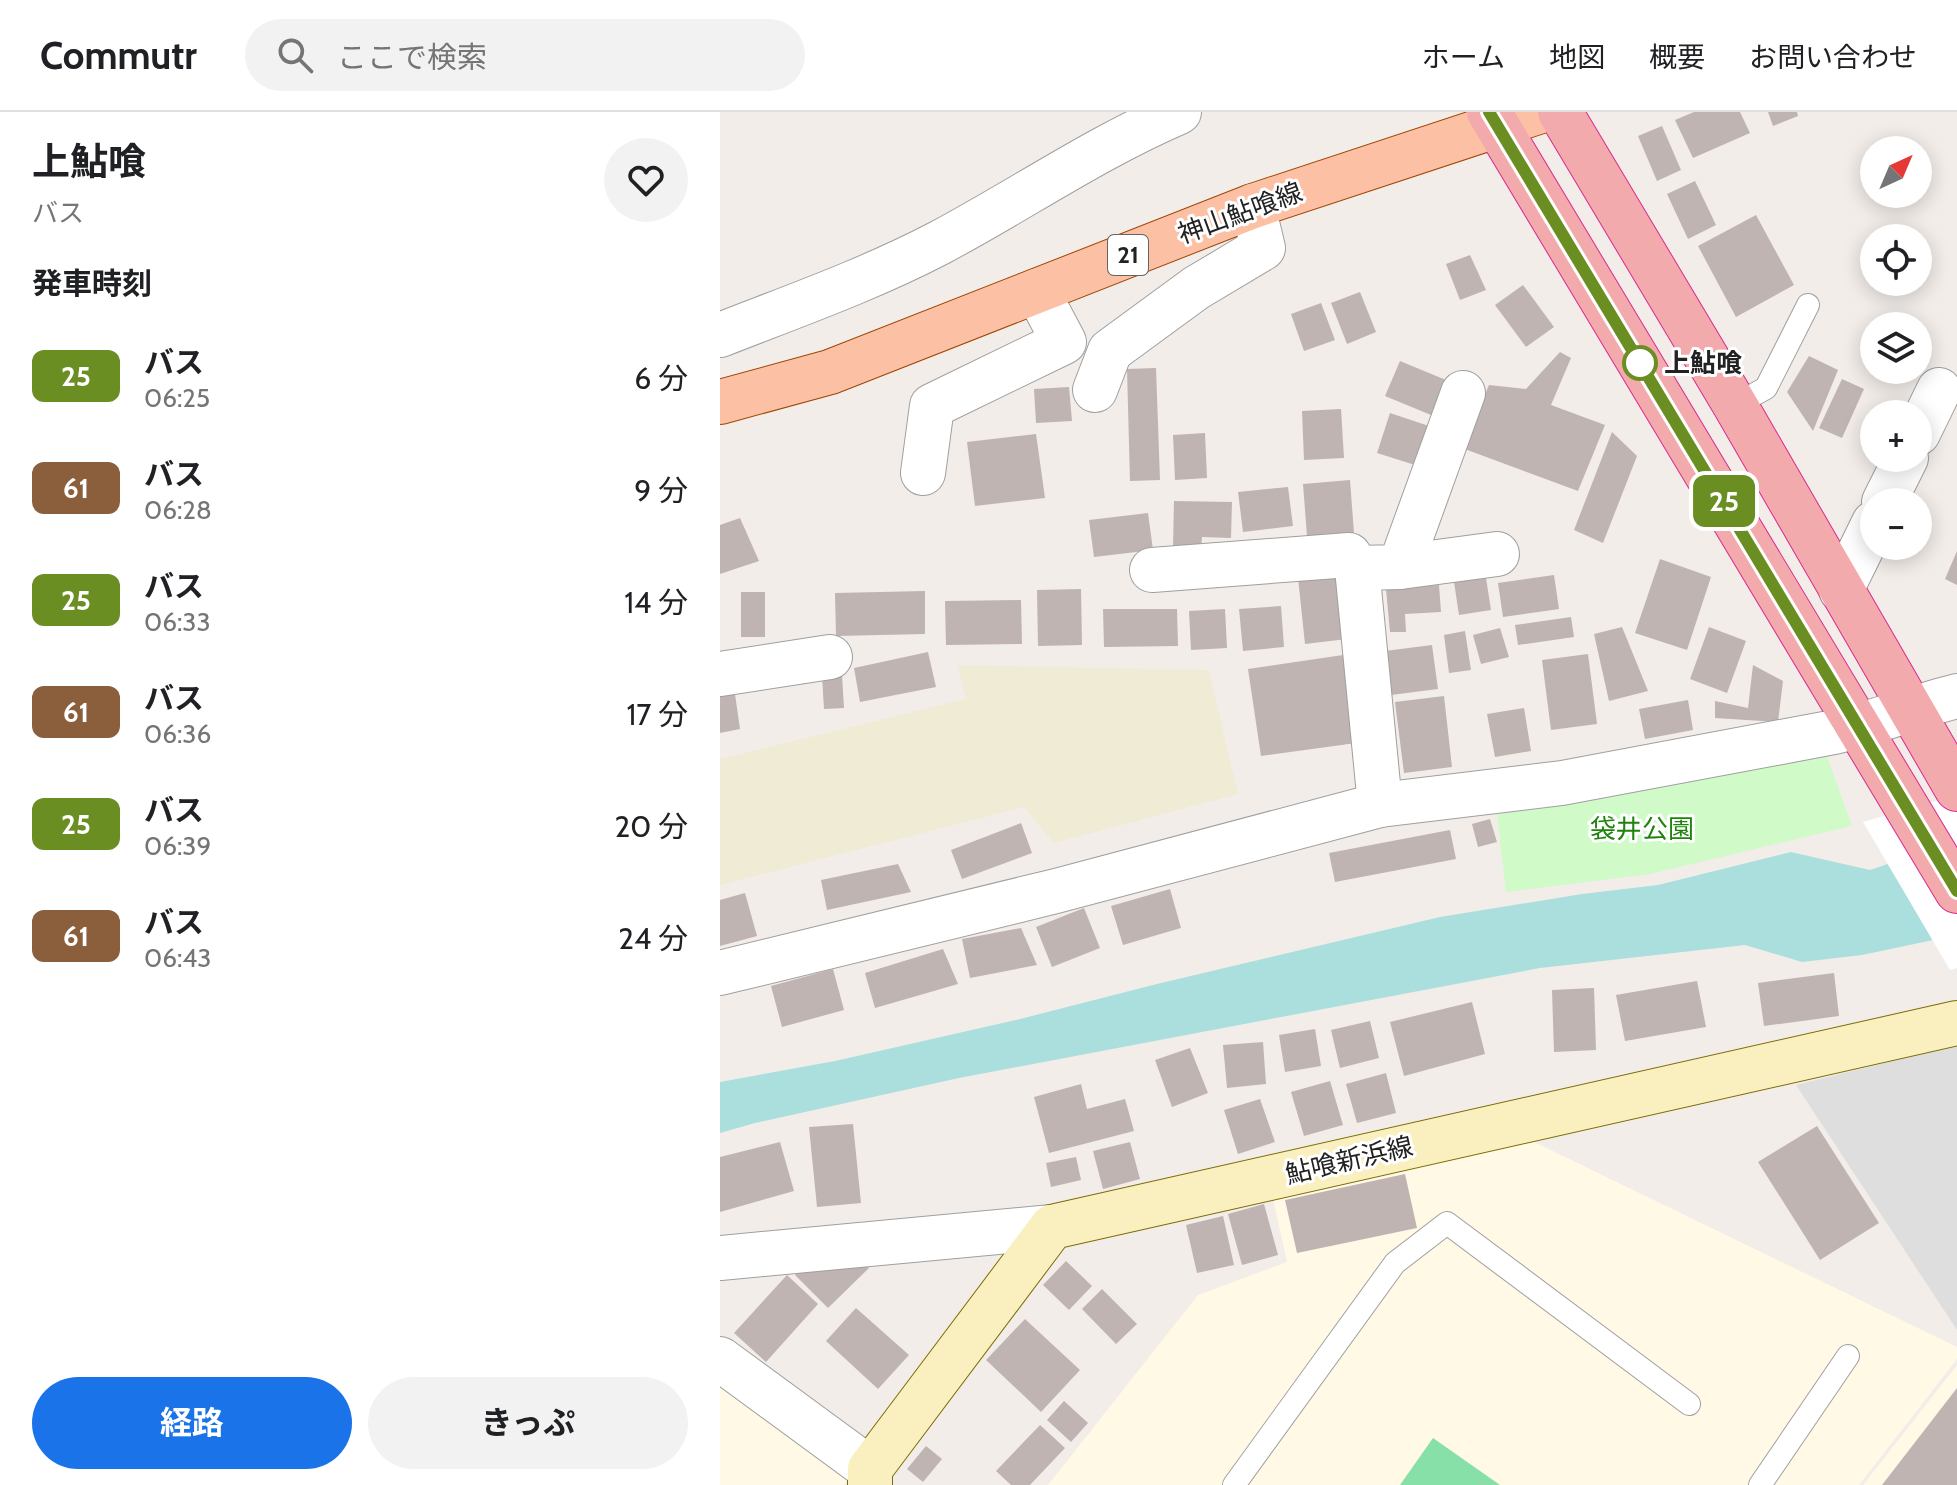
<!DOCTYPE html>
<html lang="ja">
<head>
<meta charset="utf-8">
<style>
  body { margin:0; font-family:Cabin,"Noto Sans JP",sans-serif; background:#f2f2f2; color:#202124; height:100vh; display:flex; flex-direction:column; font-size:30px; white-space:nowrap }
  * { box-sizing:border-box; margin:0 }
  p { font-size:26px; color:#757577 }
  .icon { flex:none; width:44px; height:44px; fill:none; stroke:currentColor; stroke-width:2; stroke-linecap:round; stroke-linejoin:round }
  .map { position:relative; flex:1; overflow:hidden }
  .sheet { display:flex; flex-direction:column; background:#fff; width:720px }
  .sheet>* { flex:none }
  .badge { padding:0 16px; border-radius:12px; font-size:28px; line-height:52px }
  .needle { width:52px; rotate:44deg }
  .buttons { position:absolute; left:1140px; top:24px; display:grid; gap:16px }
  .buttons a { display:grid; place-items:center; width:72px; height:72px; border-radius:50%; background:#fff; box-shadow:0 4px 20px #0003; font-size:40px }
  .map>.badge { position:absolute; translate:-50% -50%; box-shadow:0 0 0 4px #fff }
  h2 { padding:0 32px; font-size:30px; line-height:72px }
  .round { display:grid; place-items:center; flex:none; width:84px; height:84px; border-radius:42px; background:#f2f2f2 }
  .head { display:flex; align-items:center; justify-content:space-between; height:136px; padding:0 32px }
  h1 { font-size:38px; font-weight:700; line-height:60px }
  .action { display:flex; gap:16px; margin-top:auto; padding:16px 32px }
  .action a { flex:1; height:92px; border-radius:48px; background:#1a73e8; color:#fff; font-size:32px; font-weight:700; line-height:92px; text-align:center }
  .action a+a { background:#f2f2f2; color:#202124 }
  ul { padding:0; list-style:none }
  li { display:flex; align-items:center; gap:24px; height:112px; padding:0 32px }
  li div { flex:1 }
  li b { display:block; font-size:30px }
  li em { font-style:normal }
  li .badge { min-width:88px; font-weight:700; text-align:center }
  header { display:flex; align-items:center; gap:48px; box-sizing:border-box; height:112px; padding:0 40px; background:#fff; border-bottom:2px solid #e0e0e0 }
  header strong { font-size:38px }
  nav { display:flex; gap:44px; margin-inline-start:auto; font-size:28px }
  .search { width:560px; height:72px; background:#f2f2f2; display:flex; align-items:center; gap:20px; box-sizing:border-box; padding:0 28px; border-radius:44px; color:#757577; font-size:30px }
  main { display:flex; flex:1; min-height:0 }
  .map>svg:first-child { display:block }
  .education { fill:#fff9e5 }
  .farmland { fill:#f0ebd5 }
  .park { fill:#d0fac8 }
  .pitch { fill:#88e0a9 }
  .parking { fill:#dedede }
  .water { fill:#aadfde }
  .pier { fill:#fff }
  .building { fill:#bfb4b2 }
  .lines { fill:none; stroke-linecap:round; stroke-linejoin:round }
  .service-casing { stroke:#9f9f9f; stroke-width:24 }
  .minor-casing { stroke:#9f9f9f; stroke-width:46 }
  .tertiary-casing { stroke:#9f9f9f; stroke-width:46 }
  .secondary-casing { stroke:#7c6d05; stroke-width:46 }
  .primary-casing { stroke:#9f4500; stroke-width:46 }
  .trunk-casing { stroke:#db2a91; stroke-width:46 }
  .service { stroke:#fff; stroke-width:22 }
  .minor { stroke:#fff; stroke-width:44 }
  .tertiary { stroke:#fff; stroke-width:44 }
  .secondary { stroke:#faefbf; stroke-width:44 }
  .primary { stroke:#fcc1a4; stroke-width:44 }
  .trunk { stroke:#f2aaad; stroke-width:44 }
  .line-casing { stroke:#fff; stroke-width:18 }
  .line { stroke:#6b8e23; stroke-width:12 }
  .stop-dot { fill:#fff; stroke:#6b8e23; stroke-width:4 }
  .labels { text-anchor:middle; stroke-width:6; stroke-linejoin:round; paint-order:stroke }
  .shield { fill:#fff; stroke:#646464; stroke-width:2 }
  .shield-label { font-size:24px; font-weight:bold; fill:#222 }
  .street-label { font-size:26px; fill:#222; stroke:#fff }
  .stop-label { font-size:26px; font-weight:bold; fill:#222; stroke:#fff; text-anchor:start }
  .park-label { font-size:26px; fill:#1f830c; stroke:#fff }
</style>
</head>
<body>
<header>
<strong>Commutr</strong>
<div class="search"><svg class="icon" aria-label="search" viewBox="0 0 24 24"><circle cx="10" cy="10" r="6"/><path d="M15 15l6 6"/></svg>ここで検索</div>
<nav><a>ホーム</a><a>地図</a><a>概要</a><a>お問い合わせ</a></nav>
</header>
<main>
<section class="sheet">
<div class="head"><div><h1>上鮎喰</h1><p>バス</p></div><a class="round"><svg class="icon" aria-label="heart" viewBox="0 0 24 24"><path d="M12 20l-8-8c-3-5 5-10 8-4 3-6 11-1 8 4z"/></svg></a></div>
<h2>発車時刻</h2>
<ul>
<li><span class="badge" style="background:#6b8e23;color:#fff">25</span><div><b>バス</b><p>06:25</p></div><em>6 分</em></li>
<li><span class="badge" style="background:#8b5e3c;color:#fff">61</span><div><b>バス</b><p>06:28</p></div><em>9 分</em></li>
<li><span class="badge" style="background:#6b8e23;color:#fff">25</span><div><b>バス</b><p>06:33</p></div><em>14 分</em></li>
<li><span class="badge" style="background:#8b5e3c;color:#fff">61</span><div><b>バス</b><p>06:36</p></div><em>17 分</em></li>
<li><span class="badge" style="background:#6b8e23;color:#fff">25</span><div><b>バス</b><p>06:39</p></div><em>20 分</em></li>
<li><span class="badge" style="background:#8b5e3c;color:#fff">61</span><div><b>バス</b><p>06:43</p></div><em>24 分</em></li>
</ul>
<div class="action"><a>経路</a><a>きっぷ</a></div>
</section>
<div class="map">
<svg width="1237" height="1373" viewBox="0 0 1237 1373">
  <rect width="100%" height="100%" fill="#f2ede9"/>
  <g class="education">
    <path d="M810,1028L1237,1235V1247L1139,1373H328L478,1183L567,1150L553,1087Z"/>
    <path d="M1237,1253V1373H1143Z"/>
    <path d="M0,1274L128,1368L124,1373H0Z"/>
  </g>
  <path class="farmland" d="M237,553L489,558L518,682L334,731L304,695L0,773V647L246,587Z"/>
  <path class="park" d="M1105,639L1132,714L930,762L786,780L776,694Z"/>
  <path class="pitch" d="M713,1326L780,1373H680Z"/>
  <path class="parking" d="M1237,933V1218L1076,973Z"/>
  <path class="water" d="M1237,728V823L1142,843L1082,850L1025,833L820,856L239,966L35,1011L0,1021V970L115,949L300,907L437,872L720,805L862,782L938,773L1071,740L1150,758Z"/>
  <path class="pier" d="M1237,683V856L1230,858L1143,710Z"/>
  <g class="building">
    <path d="M974,0H1020L1030,21L973,46L955,8Z"/>
    <path d="M1048,0H1077L1078,4L1053,14Z"/>
    <path d="M942,14L961,58L937,69L918,24Z"/>
    <path d="M975,69L996,113L968,127L947,82Z"/>
    <path d="M1036,103L1074,173L1016,205L978,134Z"/>
    <path d="M750,143L766,178L740,188L726,152Z"/>
    <path d="M803,173L834,215L806,235L775,193Z"/>
    <path d="M640,180L656,220L627,232L611,191Z"/>
    <path d="M601,191L615,228L584,239L571,202Z"/>
    <path d="M840,240L851,246L831,293L885,313L858,379L742,336L769,273L806,277Z"/>
    <path d="M1089,244L1118,258L1093,319L1067,280Z"/>
    <path d="M680,249L726,268L711,303L665,284Z"/>
    <path d="M436,256L440,368L410,369L407,257Z"/>
    <path d="M1122,267L1144,277L1122,326L1099,316Z"/>
    <path d="M349,275L352,309L316,311L314,277Z"/>
    <path d="M621,297L624,346L584,348L582,299Z"/>
    <path d="M670,301L709,314L695,353L657,341Z"/>
    <path d="M892,320L917,344L883,431L854,418Z"/>
    <path d="M485,321L487,366L455,368L453,323Z"/>
    <path d="M316,322L325,386L255,394L247,330Z"/>
    <path d="M630,368L634,421L587,424L583,372Z"/>
    <path d="M568,375L573,414L523,420L518,380Z"/>
    <path d="M454,389L512,390L511,426L482,425L481,436L453,435Z"/>
    <path d="M428,401L433,438L374,445L369,408Z"/>
    <path d="M20,406L39,449L0,462V413Z"/>
    <path d="M1237,439V473L1225,467Z"/>
    <path d="M940,447L991,465L967,538L915,521Z"/>
    <path d="M619,462L627,527L585,532L578,466Z"/>
    <path d="M834,463L839,497L783,505L778,471Z"/>
    <path d="M766,466L771,498L739,503L734,470Z"/>
    <path d="M719,473L721,500L685,502L686,520H670L666,477Z"/>
    <path d="M361,477L362,533L318,534L317,478Z"/>
    <path d="M205,479V522L116,524L115,481Z"/>
    <rect x="21" y="480" width="24" height="45"/>
    <path d="M301,488L302,532L226,533L225,489Z"/>
    <path d="M561,494L564,535L523,539L519,497Z"/>
    <path d="M383,497H457L458,534L384,535Z"/>
    <path d="M505,497L507,536L471,538L469,499Z"/>
    <path d="M851,505L854,525L798,533L795,513Z"/>
    <path d="M902,515L928,579L889,589L874,522Z"/>
    <path d="M989,515L1026,529L1007,581L970,567Z"/>
    <path d="M780,516L789,545L761,552L753,523Z"/>
    <path d="M745,519L751,558L729,561L724,523Z"/>
    <path d="M712,533L718,577L671,583L665,539Z"/>
    <path d="M208,540L216,575L140,590L134,556Z"/>
    <path d="M868,542L877,612L831,618L822,548Z"/>
    <path d="M623,543L636,631L541,644L528,557Z"/>
    <path d="M1033,553L1063,569L1058,610L995,606V589L1028,596Z"/>
    <path d="M122,563L124,596L104,597L102,564Z"/>
    <path d="M14,575L20,617L0,621V578Z"/>
    <path d="M724,584L732,655L684,661L675,590Z"/>
    <path d="M968,588L973,618L925,627L919,597Z"/>
    <path d="M804,596L811,639L775,645L767,602Z"/>
    <path d="M770,707L777,730L758,735L752,712Z"/>
    <path d="M301,711L312,741L242,767L231,738Z"/>
    <path d="M730,718L736,747L615,770L609,741Z"/>
    <path d="M178,752L191,780L107,798L101,768Z"/>
    <path d="M450,777L461,816L403,833L391,794Z"/>
    <path d="M25,781L37,824L0,834V788Z"/>
    <path d="M364,796L380,836L332,855L316,815Z"/>
    <path d="M301,816L317,853L250,866L242,827Z"/>
    <path d="M223,837L238,872L155,896L145,861Z"/>
    <path d="M113,857L124,898L62,915L51,874Z"/>
    <path d="M1114,861L1119,904L1044,914L1038,871Z"/>
    <path d="M977,869L986,915L905,929L896,883Z"/>
    <path d="M874,876L876,938L834,940L832,878Z"/>
    <path d="M752,890L765,942L684,964L670,910Z"/>
    <path d="M650,909L659,946L620,956L611,918Z"/>
    <path d="M595,917L601,954L565,960L559,923Z"/>
    <path d="M543,930L546,972L507,976L503,933Z"/>
    <path d="M470,936L488,981L452,995L435,948Z"/>
    <path d="M666,961L676,1001L637,1011L626,972Z"/>
    <path d="M610,969L623,1013L584,1024L571,980Z"/>
    <path d="M361,972L367,997L405,987L414,1019L329,1041L314,985Z"/>
    <path d="M540,987L555,1030L518,1042L504,998Z"/>
    <path d="M133,1012L141,1091L97,1095L89,1015Z"/>
    <path d="M1097,1014L1159,1111L1100,1148L1038,1050Z"/>
    <path d="M60,1030L74,1079L0,1100V1045Z"/>
    <path d="M410,1030L420,1067L383,1077L373,1039Z"/>
    <path d="M356,1045L361,1068L331,1075L326,1051Z"/>
    <path d="M685,1062L697,1116L577,1141L565,1088Z"/>
    <path d="M544,1092L558,1143L522,1153L508,1102Z"/>
    <path d="M503,1104L514,1153L477,1161L466,1113Z"/>
    <path d="M140,1149L149,1156L108,1196L75,1163L88,1153Z"/>
    <path d="M346,1149L372,1174L349,1198L323,1173Z"/>
    <path d="M67,1163L98,1192L46,1250L14,1221Z"/>
    <path d="M382,1177L417,1212L396,1232L362,1197Z"/>
    <path d="M136,1196L189,1243L158,1277L106,1229Z"/>
    <path d="M305,1207L360,1258L321,1300L266,1248Z"/>
    <path d="M1237,1276V1373H1162Z"/>
    <path d="M344,1289L368,1311L351,1330L327,1308Z"/>
    <path d="M320,1313L345,1336L310,1373H291L276,1359Z"/>
    <path d="M206,1334L222,1347L203,1370L187,1357Z"/>
  </g>
  <g class="lines">
    <g class="service-casing">
      <g id="service">
        <path d="M1015,293L1046,276L1088,193"/>
        <path d="M514,1373L675,1151L727,1111L969,1292"/>
        <path d="M1040,1373L1128,1244"/>
      </g>
    </g>
    <g class="minor-casing">
      <g id="minor">
        <path d="M375,278L390,239L476,176L543,136L533,94"/>
        <path d="M1198,321L1219,278"/>
        <path d="M203,361L212,294L344,230L317,179"/>
        <path d="M1164,390L1186,346"/>
        <path d="M680,455L777,442"/>
        <path d="M432,458L629,443L637,456"/>
        <path d="M1121,478L1154,411"/>
        <path d="M0,562L110,545"/>
        <path d="M660,693L637,456L680,455L743,281"/>
        <path d="M0,861L336,779L660,693L842,671L1109,621C1152,612 1193,595 1237,584"/>
        <path d="M0,1146L332,1115"/>
        <path d="M0,1247L150,1357"/>
      </g>
    </g>
    <g class="tertiary-casing">
      <path id="tertiary" d="M0,223C74,194 148,168 219,131C300,88 375,36 459,0"/>
    </g>
    <g class="secondary-casing">
      <path id="secondary" d="M150,1373V1357L332,1115L1237,911"/>
    </g>
    <g class="primary-casing">
      <path id="primary" d="M0,290L110,260L533,94L818,0"/>
    </g>
    <g class="trunk-casing">
      <g id="trunk">
        <path d="M769,0L1237,779"/>
        <path d="M840,0L1015,293L1237,677"/>
      </g>
    </g>
    <use href="#service" class="service"/>
    <use href="#minor" class="minor"/>
    <use href="#tertiary" class="tertiary"/>
    <use href="#secondary" class="secondary"/>
    <use href="#primary" class="primary"/>
    <use href="#trunk" class="trunk"/>
  </g>
  <g class="lines">
    <g class="line-casing">
      <path id="line" d="M769,0L1237,779"/>
    </g>
    <use href="#line" class="line"/>
  </g>
  <circle class="stop-dot" cx="920" cy="251" r="16"/>
  <g class="labels">
    <rect class="shield" x="388" y="123" width="40" height="40" rx="6"/>
    <g class="shield-label">
      <text x="408" y="151">21</text>
    </g>
    <g class="street-label">
      <text transform="translate(520 101) rotate(-20)" y="9">神山鮎喰線</text>
      <text transform="translate(629 1048) rotate(-13)" y="9">鮎喰新浜線</text>
    </g>
    <g class="stop-label">
      <text x="944" y="260">上鮎喰</text>
    </g>
    <g class="park-label">
      <text x="922" y="726">袋井公園</text>
    </g>
  </g>
</svg>
<div class="buttons">
<a><svg class="needle" viewBox="-14 -14 28 28"><path d="M0-13l5 13h-10z" fill="#e53935"/><path d="M0 13l5-13h-10z" fill="#757577"/></svg></a>
<a><svg class="icon" aria-label="locate" viewBox="0 0 24 24"><circle cx="12" cy="12" r="6"/><path d="M12 2v4M12 18v4M2 12h4M18 12h4"/></svg></a>
<a><svg class="icon" aria-label="layers" viewBox="0 0 24 24"><path d="M12 4l9 5-9 5-9-5zM3 14l9 5 9-5"/></svg></a>
<a>+</a>
<a>−</a>
</div>
<b class="badge" style="left:1004px;top:389px;background:#6b8e23;color:#fff">25</b>
</div>
</main>
</body>
</html>
